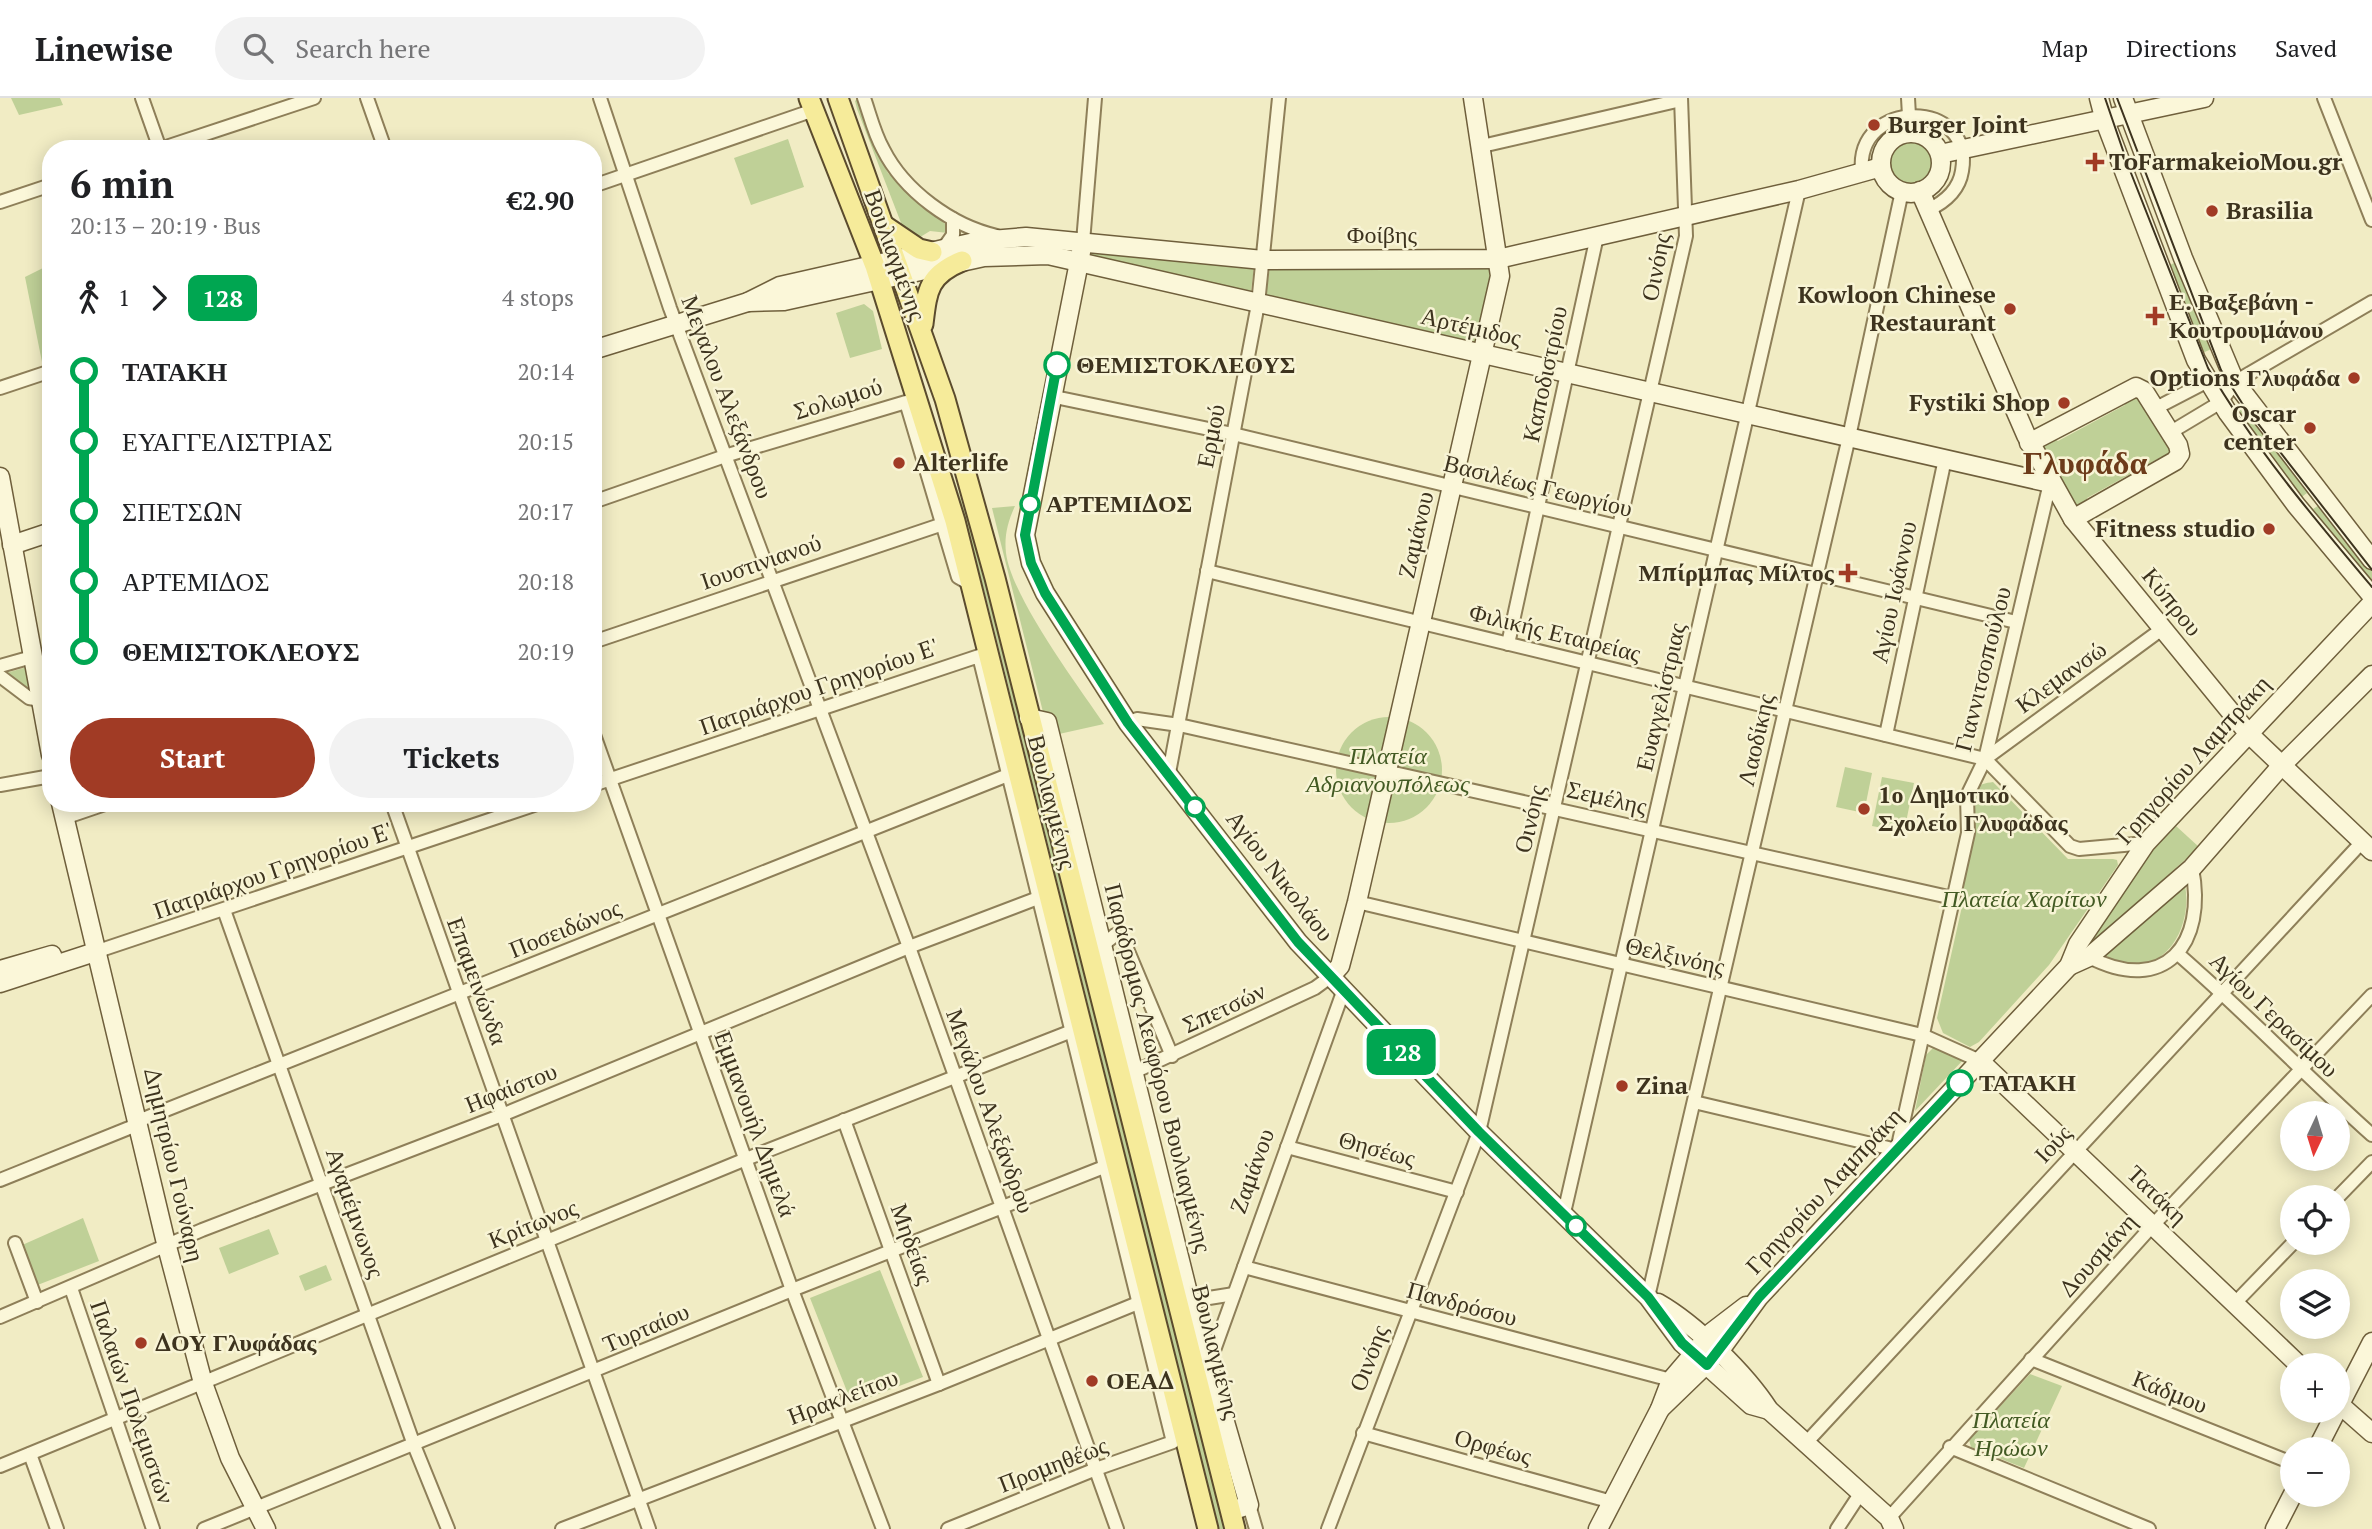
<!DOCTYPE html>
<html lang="en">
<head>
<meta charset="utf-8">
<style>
  body { margin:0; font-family:"PT Serif",serif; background:#f2f2f2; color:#202124; height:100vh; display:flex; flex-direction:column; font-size:26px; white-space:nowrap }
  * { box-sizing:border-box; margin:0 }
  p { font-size:23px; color:#757577 }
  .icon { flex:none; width:38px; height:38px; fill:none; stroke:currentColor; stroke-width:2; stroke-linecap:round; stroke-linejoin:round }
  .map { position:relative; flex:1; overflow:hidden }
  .side { position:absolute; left:42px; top:42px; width:560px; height:672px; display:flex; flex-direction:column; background:#fff; border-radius:28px; box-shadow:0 4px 18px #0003 }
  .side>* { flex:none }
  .badge { padding:0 14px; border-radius:10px; font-size:24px; line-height:46px }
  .needle { width:46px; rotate:184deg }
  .tools { position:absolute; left:2280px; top:1003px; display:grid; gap:14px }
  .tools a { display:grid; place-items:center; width:70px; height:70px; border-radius:50%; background:#fff; box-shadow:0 4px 18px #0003; font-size:35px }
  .map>.badge { position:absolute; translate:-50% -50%; box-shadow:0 0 0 4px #fff }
  .legs { display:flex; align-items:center; gap:10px; height:77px; padding:0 28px; font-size:23px }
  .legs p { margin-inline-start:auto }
  .headline { display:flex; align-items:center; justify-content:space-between; height:119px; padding:0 28px }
  h1 { font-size:38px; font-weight:800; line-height:52px }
  .action { display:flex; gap:14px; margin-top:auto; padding:14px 28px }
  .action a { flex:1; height:80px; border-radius:42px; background:#a13b25; color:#fff; font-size:28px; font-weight:800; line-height:80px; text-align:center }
  .action a+a { background:#f2f2f2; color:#202124 }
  ul { padding:0 28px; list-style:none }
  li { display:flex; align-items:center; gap:24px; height:70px; font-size:26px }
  li i { display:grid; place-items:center; width:10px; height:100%; margin:0 9px; background:currentColor }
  li i::after { content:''; width:18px; height:18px; margin:-9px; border:5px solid; border-radius:50%; background:#fff }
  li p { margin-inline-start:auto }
  li:first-child i { background:linear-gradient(#0000 50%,currentColor 0) }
  li:last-child i { background:linear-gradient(currentColor 50%,#0000 0) }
  header { display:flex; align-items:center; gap:42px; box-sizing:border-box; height:98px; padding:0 35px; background:#fff; border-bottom:2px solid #e0e0e0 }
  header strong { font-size:33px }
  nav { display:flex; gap:38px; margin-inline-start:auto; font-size:24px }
  .search { width:490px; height:63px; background:#f2f2f2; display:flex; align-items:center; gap:18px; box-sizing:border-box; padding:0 24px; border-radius:38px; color:#757577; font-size:26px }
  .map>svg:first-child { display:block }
  .green { fill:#bfd097 }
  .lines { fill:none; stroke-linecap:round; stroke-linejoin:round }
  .street-casing { stroke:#8e7f59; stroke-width:16 }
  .secondary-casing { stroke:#6f5f3c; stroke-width:21 }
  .primary-casing { stroke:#5b4b2d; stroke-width:23 }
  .street { stroke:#fbf7d9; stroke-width:12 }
  .secondary { stroke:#fbf7d9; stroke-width:18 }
  .primary { stroke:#f6eb9a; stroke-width:19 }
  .tram { stroke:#3d331e; stroke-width:2 }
  .line-1-casing { stroke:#fff; stroke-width:16 }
  .line-1 { stroke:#00a651; stroke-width:10 }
  .poi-dot { fill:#a13b25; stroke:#f8f4d5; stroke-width:2.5 }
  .stop-1-dot { fill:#fff; stroke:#00a651; stroke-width:3.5 }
  .labels { text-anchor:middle; stroke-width:5; stroke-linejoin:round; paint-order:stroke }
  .poi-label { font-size:24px; font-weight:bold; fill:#3d331e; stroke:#f8f4d5; text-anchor:start }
  .street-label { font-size:24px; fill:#3d331e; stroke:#f8f4d5 }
  .stop-label { font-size:24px; font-weight:bold; fill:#3d331e; stroke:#f8f4d5; text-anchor:start }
  .park-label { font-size:24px; font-style:italic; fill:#425a23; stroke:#f8f4d5 }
  .district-label { font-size:32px; font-weight:bold; fill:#6c3b1a; stroke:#f8f4d5 }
</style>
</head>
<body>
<header>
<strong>Linewise</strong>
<div class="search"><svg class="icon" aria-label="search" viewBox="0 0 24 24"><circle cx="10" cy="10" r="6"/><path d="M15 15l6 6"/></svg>Search here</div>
<nav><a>Map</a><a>Directions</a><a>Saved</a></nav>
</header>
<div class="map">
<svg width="2372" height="1431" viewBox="0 0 2372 1431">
  <rect width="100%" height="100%" fill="#f1ecc4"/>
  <g class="green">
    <path d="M11,0H60L63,7L19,17Z"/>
    <path d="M858,0L877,54L888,75L945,126L948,135L930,133L917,141L903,130L857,11L855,3Z"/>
    <circle cx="1911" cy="65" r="24"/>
    <path d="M788,41L804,89L751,107L734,60Z"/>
    <path d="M1091,153L1254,169L1251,193L1090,160Z"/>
    <path d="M2180,162L2214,250L2200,256L2166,169Z"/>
    <path d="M51,166V261L42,264L25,179Z"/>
    <path d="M1270,169H1494L1475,251L1265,203Z"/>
    <path d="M864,206L873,213L882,251L850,260L836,215Z"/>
    <path d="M2138,297L2169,347L2170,356L2164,365L2161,359L2087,400L2088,409L2074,412L2040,349L2051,339L2058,343L2125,307V298Z"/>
    <path d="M2248,307L2317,400L2313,403L2307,395L2299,401L2234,316Z"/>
    <path d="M952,375L983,467L1225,1431H1219L989,511Z"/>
    <path d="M2307,404L2313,411L2321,406L2372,467V484L2368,487L2303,407Z"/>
    <path d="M1015,408C1008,423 1004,438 1006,455C1011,498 1078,588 1104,626L1059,636L1056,618H1044L992,410Z"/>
    <path d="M27,569L32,595L6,575Z"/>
    <circle cx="1389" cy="672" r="53"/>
    <path d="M1845,669L1872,675L1864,715L1836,709Z"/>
    <path d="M1882,679L1914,685L1904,734L1872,728Z"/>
    <path d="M1993,684L2068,761H2113L2117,762L2118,767L2049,867L1979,944L1970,949L1943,935L1937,920L1965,795L1962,786C1965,762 1963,715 1975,693C1978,686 1986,685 1993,684Z"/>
    <path d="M2176,728L2199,749L2086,852L2083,851L2143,762Z"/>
    <path d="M2185,787C2194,837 2155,890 2103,856Z"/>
    <path d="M1934,949L1964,961L1915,1013L1926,957Z"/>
    <path d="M83,1120L99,1163L35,1188L20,1148Z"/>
    <path d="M269,1131L279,1156L229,1176L219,1150Z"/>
    <path d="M326,1167L332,1182L305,1193L299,1178Z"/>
    <path d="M880,1172L923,1279L852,1306L810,1200Z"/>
    <path d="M2030,1276L2062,1288L2024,1370L1971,1349L1969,1342Z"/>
  </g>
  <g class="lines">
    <g class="street-casing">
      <g id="street">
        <path d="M142,0L160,51"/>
        <path d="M367,0L385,51"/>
        <path d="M600,0L670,210L909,849L1117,1431"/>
        <path d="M864,0C870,17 874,35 883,51C904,93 952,128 997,138"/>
        <path d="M1908,0L1910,35"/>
        <path d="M2324,0L2372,122"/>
        <path d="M1482,48L1681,2"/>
        <path d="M160,51L314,0"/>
        <path d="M1862,73C1855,0 1975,0 1962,73C1959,92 1945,104 1928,112"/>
        <path d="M593,88L814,12"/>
        <path d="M0,104L51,87"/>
        <path d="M1083,144L1095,0"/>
        <path d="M943,151L953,137V121"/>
        <path d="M0,290L51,273"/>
        <path d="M1050,298L1233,336L2016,524"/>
        <path d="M2156,310L2208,283L2235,284"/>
        <path d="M2171,334L2221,304L2235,284L2372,204"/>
        <path d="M593,404L728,357L906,304L958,479L972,487"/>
        <path d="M1207,473L1985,661L2070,748L2079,751L2146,745"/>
        <path d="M593,544L943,426"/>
        <path d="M1508,546L1597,138"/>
        <path d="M0,568L32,559"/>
        <path d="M0,578L29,600L41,602"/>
        <path d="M37,586L51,582"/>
        <path d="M1128,625L1137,621L1179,627L1953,800"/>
        <path d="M593,634L792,1192L883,1431"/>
        <path d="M1886,637L1945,361"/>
        <path d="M1985,661L2162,531"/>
        <path d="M1168,680L1258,206L1279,0"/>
        <path d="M0,687L51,678"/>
        <path d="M593,687L979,558L1173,1344L1096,1371L948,1431"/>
        <path d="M392,705L649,1431"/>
        <path d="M64,720L108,705"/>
        <path d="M1357,804L1922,937L1980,963"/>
        <path d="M224,812L414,1347L448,1431"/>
        <path d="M1104,846L1115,837L1123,841L1172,958"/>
        <path d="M98,853L540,705"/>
        <path d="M2178,856C2245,914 2306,978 2372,1037"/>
        <path d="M2089,859C2165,898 2207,846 2192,770"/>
        <path d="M1134,974L1315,890L1330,879"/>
        <path d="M1694,1004L1897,1052L1968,735L1967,698L1985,661L2050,385"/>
        <path d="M844,1022L939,1286"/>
        <path d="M138,1023L1008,677"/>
        <path d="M1287,1049L1457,1094"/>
        <path d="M0,1082L139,1026"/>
        <path d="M2338,1099L2372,1064"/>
        <path d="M1564,1115L1799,92"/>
        <path d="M15,1145L37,1204"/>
        <path d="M1244,1169L1671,1282"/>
        <path d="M71,1190L153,1431"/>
        <path d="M1648,1199L1849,339L1902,93"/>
        <path d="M1190,1203L1234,1196"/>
        <path d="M2235,1205L2294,1144"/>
        <path d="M0,1219L202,1132L502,1017L909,849L1038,800"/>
        <path d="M2031,1261L2292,1365"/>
        <path d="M1208,1269L1343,894"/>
        <path d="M1363,1335L1612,1404"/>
        <path d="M1805,1346L2362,744"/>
        <path d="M1950,1349L2149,1431"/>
        <path d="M30,1356L57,1431"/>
        <path d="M0,1368L746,1061L1077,931"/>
        <path d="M1249,1407L1256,1431"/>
        <path d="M1889,1420L2153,1127L2372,897"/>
        <path d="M204,1431L792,1192L1104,1069"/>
        <path d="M562,1431L939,1286L1138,1205"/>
        <path d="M1328,1431L1479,1034L1686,138L1681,0"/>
        <path d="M1837,1431L1860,1396"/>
      </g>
    </g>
    <g class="secondary-casing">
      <g id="secondary">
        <path d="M2099,0L2105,23L2196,262L2228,315L2296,407L2372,498"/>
        <path d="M2123,0L2183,160L2235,284L2372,462"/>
        <circle cx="1911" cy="65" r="30"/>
        <path d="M1940,56L2204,0"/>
        <path d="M1920,93L2026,337L2073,421L2248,635L2372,753"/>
        <path d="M1083,144L1025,437L1031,465L1045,495L1128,625L1298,844L1479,1034L1648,1199L1682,1245L1751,1307L1769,1312"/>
        <path d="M748,204L784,203L984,159L1048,157L2050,385"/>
        <path d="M593,252L748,204L780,188L979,143L1026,139L1263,162L1498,161L1799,92L1881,69"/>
        <path d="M2029,345L2136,289L2144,293L2178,347L2180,356L2175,363L2073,421"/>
        <path d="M0,379L51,657"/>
        <path d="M12,447L51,434"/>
        <path d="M1029,620L1047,624L1190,1203L1249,1407L1231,1413"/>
        <path d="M61,705L165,1141L203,1285L230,1360L266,1431"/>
        <path d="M2069,868L2089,859L2192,770L2282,667L2372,577"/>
        <path d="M0,872L52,857"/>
        <path d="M1330,879L1340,868L1357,804L1500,178L1473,0"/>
        <path d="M0,885L98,853"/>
        <path d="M1980,963L2299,1267"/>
        <path d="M1658,1205C1695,1226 1746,1276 1769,1312L1889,1420L1894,1431"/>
        <path d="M2338,1305L2372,1335"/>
        <path d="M2338,1310L2372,1244"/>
        <path d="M1660,1311L1718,1255L1759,1199L2069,868L2078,846L2146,745L2372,505"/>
        <path d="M2317,1351L2337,1312"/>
        <path d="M1598,1431L1660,1311L1671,1282L1712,1234L1746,1208"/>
        <path d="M2275,1431L2293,1396"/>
      </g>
    </g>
    <g class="primary-casing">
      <g id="primary">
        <path d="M809,0L875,168L955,423L1208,1431"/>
        <path d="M838,0L945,301L995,480L1235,1431"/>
        <path d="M885,128L919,151L932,154"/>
        <path d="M923,226C927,193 928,177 962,163"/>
      </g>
    </g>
    <use href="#street" class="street"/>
    <use href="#secondary" class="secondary"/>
    <use href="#primary" class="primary"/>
    <g class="tram">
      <path d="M2105,0L2129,70L2208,270C2253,348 2314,420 2372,489"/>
      <path d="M2117,0L2221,272L2242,305L2372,472"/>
    </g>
  </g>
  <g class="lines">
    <g class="line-1-casing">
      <path id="line-1" d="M1057,267L1025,437L1031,465L1045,495L1128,625L1298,844L1479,1034L1648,1199L1682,1245L1707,1267L1759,1199L1960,985"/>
    </g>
    <use href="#line-1" class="line-1"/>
  </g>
  <g class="poi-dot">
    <circle cx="1874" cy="27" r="7"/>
    <path d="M2091.5 53.5h7v7h7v7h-7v7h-7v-7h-7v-7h7z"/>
    <circle cx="2212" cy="113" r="7"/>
    <circle cx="2010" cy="211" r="7"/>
    <path d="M2151.5 207.5h7v7h7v7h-7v7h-7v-7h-7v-7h7z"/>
    <circle cx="2354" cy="280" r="7"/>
    <circle cx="2064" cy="305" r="7"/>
    <circle cx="2310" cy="330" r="7"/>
    <circle cx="899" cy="365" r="7"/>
    <circle cx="2269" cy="431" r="7"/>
    <path d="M1844.5 464.5h7v7h7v7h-7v7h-7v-7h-7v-7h7z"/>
    <circle cx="1864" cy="711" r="7"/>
    <circle cx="1622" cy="988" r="7"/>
    <circle cx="141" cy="1245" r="7"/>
    <circle cx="1092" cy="1283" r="7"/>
  </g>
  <g class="stop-1-dot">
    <circle cx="1057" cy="267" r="12"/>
    <circle cx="1030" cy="406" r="9"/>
    <circle cx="1195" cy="709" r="9"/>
    <circle cx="1960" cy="985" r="12"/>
    <circle cx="1576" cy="1128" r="9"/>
  </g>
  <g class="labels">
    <g class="poi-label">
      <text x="1888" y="35">Burger Joint</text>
      <text x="2109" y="72">ToFarmakeioMou.gr</text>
      <text x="2226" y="121">Brasilia</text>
      <text x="1996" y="205" text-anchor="end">Kowloon Chinese<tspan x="1996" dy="28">Restaurant</tspan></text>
      <text x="2169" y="212">Ε. Βαξεβάνη -<tspan x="2169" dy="28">Κουτρουμάνου</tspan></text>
      <text x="2340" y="288" text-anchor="end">Options Γλυφάδα</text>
      <text x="2050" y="313" text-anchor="end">Fystiki Shop</text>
      <text x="2296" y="324" text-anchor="end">Oscar<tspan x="2296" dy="28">center</tspan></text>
      <text x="913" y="373">Alterlife</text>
      <text x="2255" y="439" text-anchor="end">Fitness studio</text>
      <text x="1834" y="483" text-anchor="end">Μπίρμπας Μίλτος</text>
      <text x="1878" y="705">1ο Δημοτικό<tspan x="1878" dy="28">Σχολείο Γλυφάδας</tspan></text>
      <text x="1636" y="996">Zina</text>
      <text x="155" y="1253">ΔΟΥ Γλυφάδας</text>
      <text x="1106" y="1291">ΟΕΑΔ</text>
    </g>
    <g class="street-label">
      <text x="1382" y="145">Φοίβης</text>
      <text transform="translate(895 157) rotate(70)" y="8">Βουλιαγμένης</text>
      <text transform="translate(1656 169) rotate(-79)" y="8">Οινόης</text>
      <text transform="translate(1471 229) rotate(13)" y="8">Αρτέμιδος</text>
      <text transform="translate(1545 276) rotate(-78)" y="8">Καποδιστρίου</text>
      <text transform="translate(727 299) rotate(69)" y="8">Μεγαλου Αλεξάνδρου</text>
      <text transform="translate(838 301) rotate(-17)" y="8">Σολωμού</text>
      <text transform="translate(1211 338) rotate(-79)" y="8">Ερμού</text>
      <text transform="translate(1538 388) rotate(14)" y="8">Βασιλέως Γεωργίου</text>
      <text transform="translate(1416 437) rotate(-77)" y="8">Ζαμάνου</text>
      <text transform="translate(761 464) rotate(-19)" y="8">Ιουστινιανού</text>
      <text transform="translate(1894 494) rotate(-78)" y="8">Αγίου Ιωάννου</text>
      <text transform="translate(2172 504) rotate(51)" y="8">Κύπρου</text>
      <text transform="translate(1555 535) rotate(14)" y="8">Φιλικής Εταιρείας</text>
      <text transform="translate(1983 571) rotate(-76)" y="8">Γιαννιτσοπούλου</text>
      <text transform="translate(2061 579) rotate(-36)" y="8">Κλεμανσώ</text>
      <text transform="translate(819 589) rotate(-19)" y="8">Πατριάρχου Γρηγορίου E'</text>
      <text transform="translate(1661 599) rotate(-77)" y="8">Ευαγγελίστριας</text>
      <text transform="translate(1756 642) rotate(-77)" y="8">Λαοδίκης</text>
      <text transform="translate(2193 662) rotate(-48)" y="8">Γρηγορίου Λαμπράκη</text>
      <text transform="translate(1607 700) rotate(13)" y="8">Σεμέλης</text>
      <text transform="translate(1052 704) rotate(76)" y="8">Βουλιαγμένης</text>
      <text transform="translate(1530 721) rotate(-77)" y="8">Οινόης</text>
      <text transform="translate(273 773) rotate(-19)" y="8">Πατριάρχου Γρηγορίου E'</text>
      <text transform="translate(1280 778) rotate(52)" y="8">Αγίου Νικολάου</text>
      <text transform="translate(565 831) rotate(-22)" y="8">Ποσειδώνος</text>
      <text transform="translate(1675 858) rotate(13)" y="8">Θελξινόης</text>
      <text transform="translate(477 883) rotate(70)" y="8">Επαμεινώνδα</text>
      <text transform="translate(1224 910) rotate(-25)" y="8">Σπετσών</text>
      <text transform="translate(2274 917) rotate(44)" y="8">Αγίου Γερασίμου</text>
      <text transform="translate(1158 970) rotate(76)" y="8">Παράδρομος Λεωφόρου Βουλιαγμένης</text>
      <text transform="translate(511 990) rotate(-22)" y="8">Ηφαίστου</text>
      <text transform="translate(990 1013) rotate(70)" y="8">Μεγάλου Αλεξάνδρου</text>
      <text transform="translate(755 1026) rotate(70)" y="8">Εμμανουήλ Δημελά</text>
      <text transform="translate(2053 1046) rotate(-47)" y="8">Ιούς</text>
      <text transform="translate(1377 1051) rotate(15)" y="8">Θησέως</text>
      <text transform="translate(174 1067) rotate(77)" y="8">Δημητρίου Γούναρη</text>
      <text transform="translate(1252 1073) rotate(-70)" y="8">Ζαμάνου</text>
      <text transform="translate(1824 1093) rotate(-47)" y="8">Γρηγορίου Λαμπράκη</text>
      <text transform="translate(2157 1097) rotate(44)" y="8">Τατάκη</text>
      <text transform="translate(355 1115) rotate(71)" y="8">Αγαμέμνωνος</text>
      <text transform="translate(533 1126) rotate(-22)" y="8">Κρίτωνος</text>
      <text transform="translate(912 1146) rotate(70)" y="8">Μηδείας</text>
      <text transform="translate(2098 1157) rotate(-48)" y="8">Δουσμάνη</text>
      <text transform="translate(1462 1206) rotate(15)" y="8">Πανδρόσου</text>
      <text transform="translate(646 1230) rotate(-23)" y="8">Τυρταίου</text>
      <text transform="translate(1216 1254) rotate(76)" y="8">Βουλιαγμένης</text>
      <text transform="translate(1369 1260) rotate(-69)" y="8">Οινόης</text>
      <text transform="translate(2170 1294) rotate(22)" y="8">Κάδμου</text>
      <text transform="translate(843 1299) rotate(-21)" y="8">Ηρακλείτου</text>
      <text transform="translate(132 1304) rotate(71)" y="8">Παλαιών Πολεμιστών</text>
      <text transform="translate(1493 1349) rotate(15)" y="8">Ορφέως</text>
      <text transform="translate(1053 1367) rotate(-21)" y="8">Προμηθέως</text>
    </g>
    <g class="stop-label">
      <text x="1076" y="275">ΘΕΜΙΣΤΟΚΛΕΟΥΣ</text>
      <text x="1046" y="414">ΑΡΤΕΜΙΔΟΣ</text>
      <text x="1979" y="993">ΤΑΤΑΚΗ</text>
    </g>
    <g class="park-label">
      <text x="1388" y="666">Πλατεία<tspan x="1388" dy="28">Αδριανουπόλεως</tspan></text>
      <text x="2024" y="809">Πλατεία Χαρίτων</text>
      <text x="2011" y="1330">Πλατεία<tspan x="2011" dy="28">Ηρώων</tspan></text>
    </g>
    <g class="district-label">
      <text x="2085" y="376">Γλυφάδα</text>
    </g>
  </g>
</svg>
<div class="tools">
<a><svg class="needle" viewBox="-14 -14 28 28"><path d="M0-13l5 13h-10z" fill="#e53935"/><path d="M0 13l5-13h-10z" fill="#757577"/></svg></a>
<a><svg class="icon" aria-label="locate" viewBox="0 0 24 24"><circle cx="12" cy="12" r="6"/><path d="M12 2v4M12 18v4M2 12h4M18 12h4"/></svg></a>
<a><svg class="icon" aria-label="layers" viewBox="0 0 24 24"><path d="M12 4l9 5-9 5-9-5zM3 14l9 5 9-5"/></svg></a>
<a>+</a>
<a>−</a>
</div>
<b class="badge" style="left:1401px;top:954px;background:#00a651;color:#fff">128</b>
<section class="side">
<div class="headline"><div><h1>6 min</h1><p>20:13 – 20:19 · Bus</p></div><b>€2.90</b></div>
<div class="legs"><svg class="icon" aria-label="walk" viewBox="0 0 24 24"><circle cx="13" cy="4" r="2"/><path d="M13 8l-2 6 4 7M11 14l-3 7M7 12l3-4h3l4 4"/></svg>1<svg class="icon" aria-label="forward" viewBox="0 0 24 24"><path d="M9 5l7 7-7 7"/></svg><b class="badge" style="background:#00a651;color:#fff">128</b><p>4 stops</p></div>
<ul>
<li><i style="color:#00a651"></i><b>ΤΑΤΑΚΗ</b><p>20:14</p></li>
<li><i style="color:#00a651"></i><span>ΕΥΑΓΓΕΛΙΣΤΡΙΑΣ</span><p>20:15</p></li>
<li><i style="color:#00a651"></i><span>ΣΠΕΤΣΩΝ</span><p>20:17</p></li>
<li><i style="color:#00a651"></i><span>ΑΡΤΕΜΙΔΟΣ</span><p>20:18</p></li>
<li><i style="color:#00a651"></i><b>ΘΕΜΙΣΤΟΚΛΕΟΥΣ</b><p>20:19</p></li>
</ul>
<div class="action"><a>Start</a><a>Tickets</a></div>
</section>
</div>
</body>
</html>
